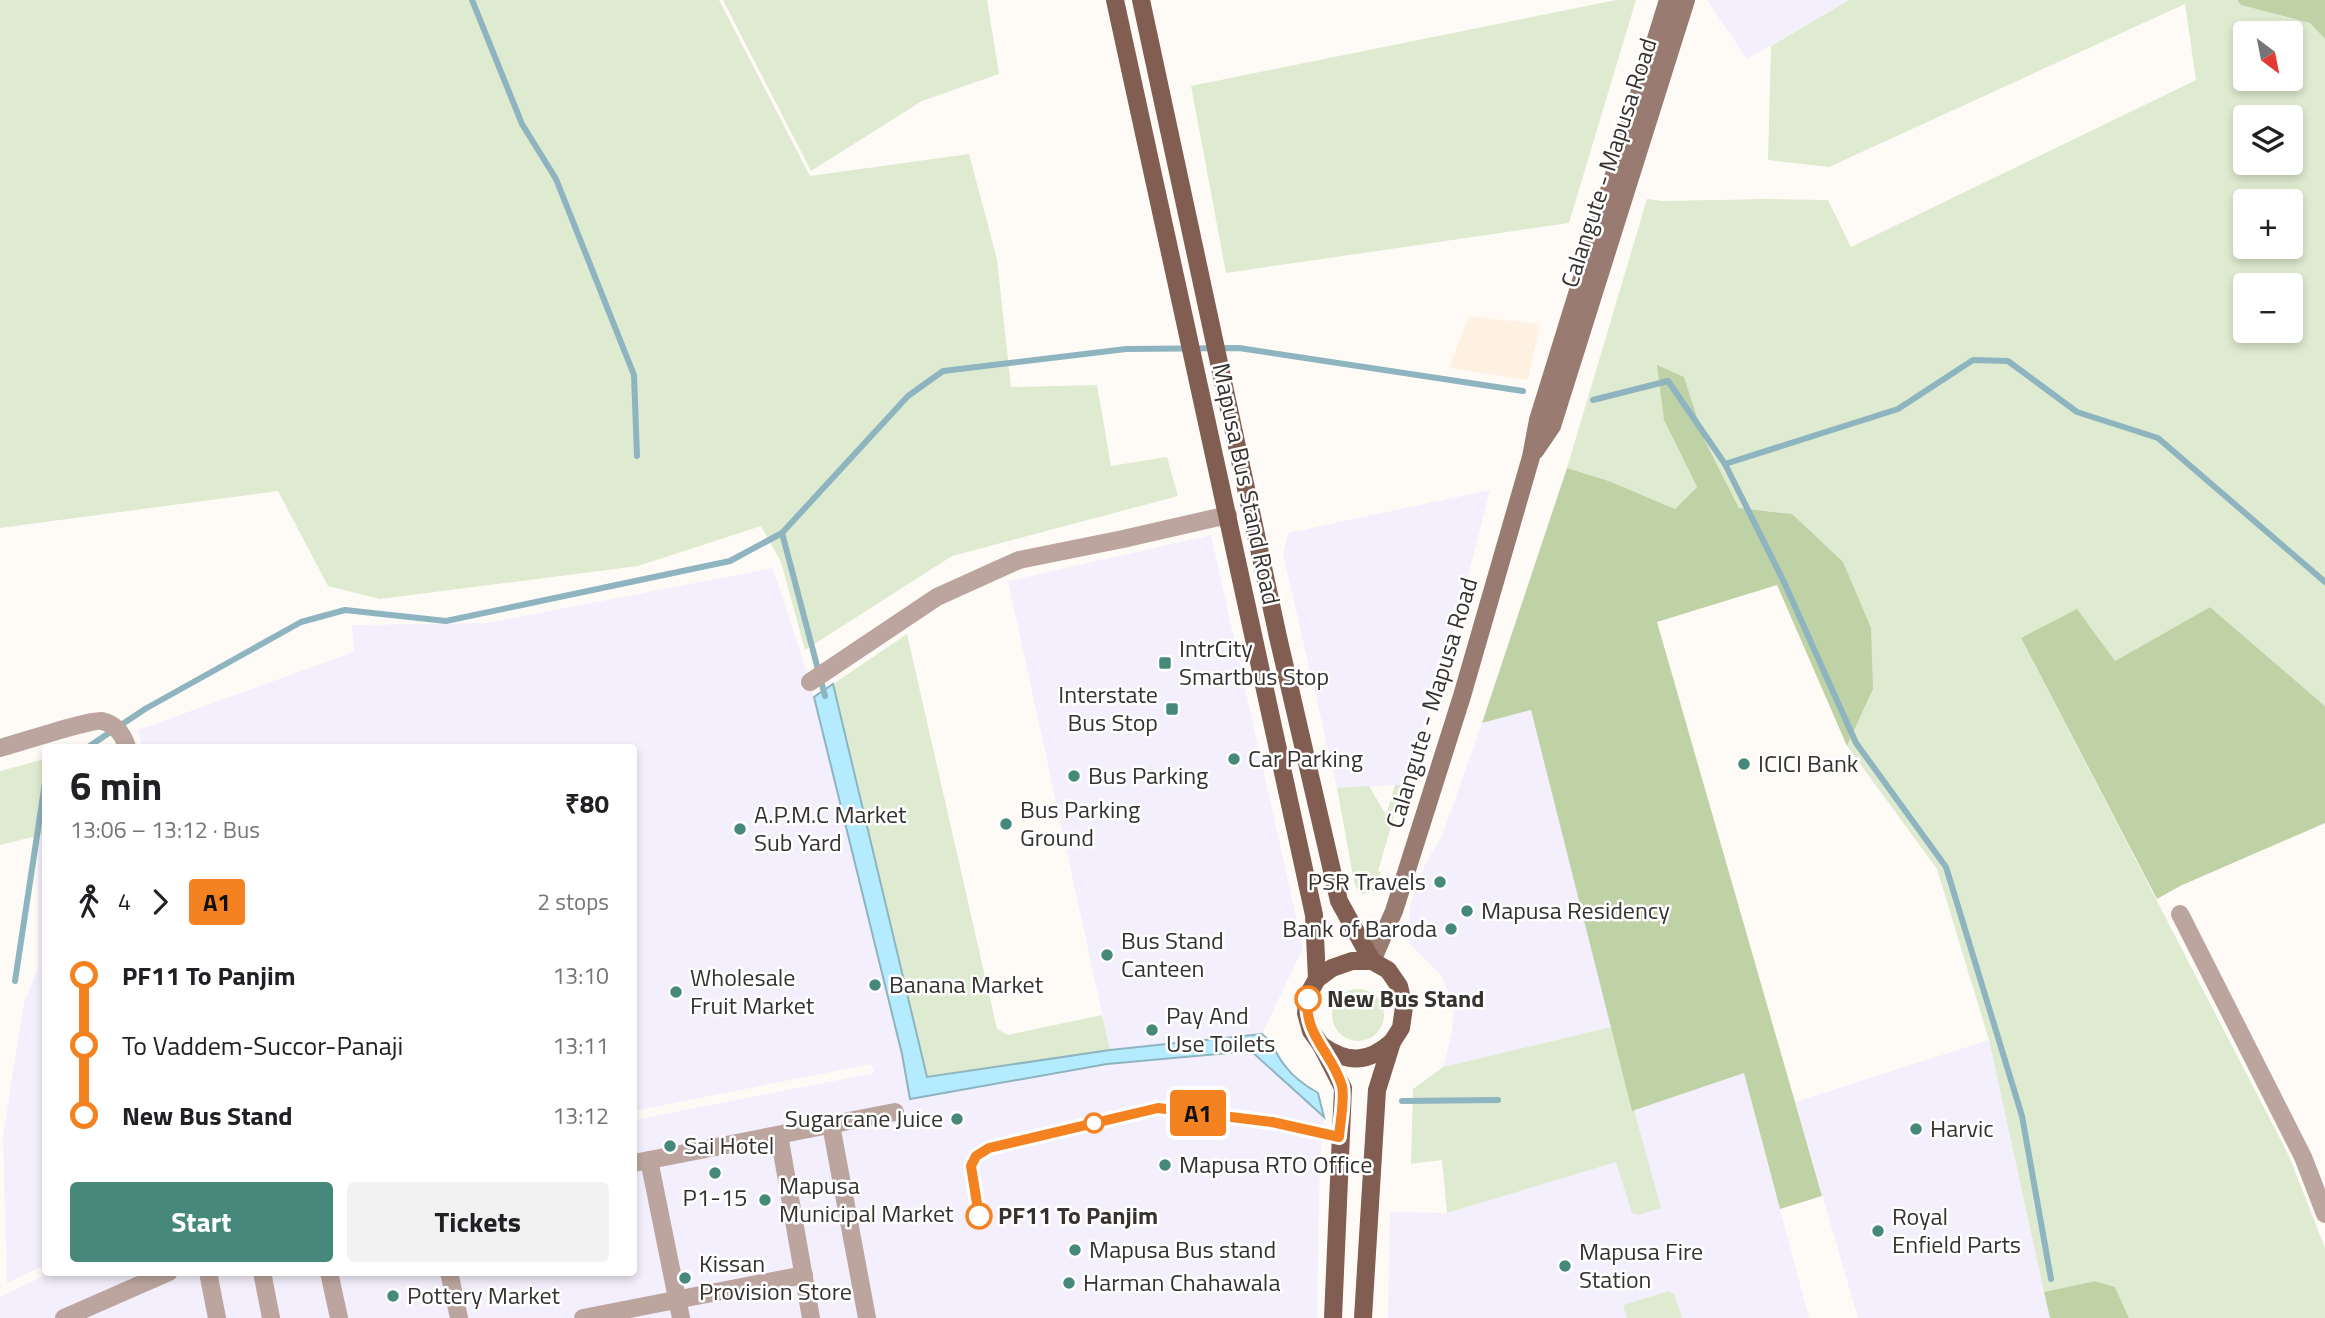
<!DOCTYPE html>
<html lang="en">
<head>
<meta charset="utf-8">
<style>
  body { margin:0; font-family:"Titillium Web",sans-serif; background:#f2f2f2; color:#202124; height:100vh; display:flex; flex-direction:column; font-size:26px; white-space:nowrap }
  * { box-sizing:border-box; margin:0 }
  p { font-size:23px; color:#757577 }
  .icon { flex:none; width:38px; height:38px; fill:none; stroke:currentColor; stroke-width:2; stroke-linecap:round; stroke-linejoin:round }
  .map { position:relative; flex:1; overflow:hidden }
  .sheet { position:absolute; left:42px; top:744px; width:595px; height:532px; display:flex; flex-direction:column; background:#fff; border-radius:7px; box-shadow:0 4px 10px #0003 }
  .sheet>* { flex:none }
  .badge { padding:0 14px; border-radius:5px; font-size:24px; line-height:46px }
  .needle { width:46px; rotate:148deg }
  .controls { position:absolute; left:2233px; top:21px; display:grid; gap:14px }
  .controls a { display:grid; place-items:center; width:70px; height:70px; border-radius:7px; background:#fff; box-shadow:0 4px 10px #0003; font-size:35px }
  .map>.badge { position:absolute; translate:-50% -50%; box-shadow:0 0 0 4px #fff }
  .legs { display:flex; align-items:center; gap:10px; height:77px; padding:0 28px; font-size:23px }
  .legs p { margin-inline-start:auto }
  .summary { display:flex; align-items:center; justify-content:space-between; height:119px; padding:0 28px }
  h1 { font-size:38px; font-weight:700; line-height:52px }
  .button { display:flex; gap:14px; margin-top:auto; padding:14px 28px }
  .button a { flex:1; height:80px; border-radius:7px; background:#46897b; color:#fff; font-size:28px; font-weight:700; line-height:80px; text-align:center }
  .button a+a { background:#f2f2f2; color:#202124 }
  ul { padding:0 28px; list-style:none }
  li { display:flex; align-items:center; gap:24px; height:70px; font-size:26px }
  li i { display:grid; place-items:center; width:10px; height:100%; margin:0 9px; background:currentColor }
  li i::after { content:''; width:18px; height:18px; margin:-9px; border:5px solid; border-radius:50%; background:#fff }
  li p { margin-inline-start:auto }
  li:first-child i { background:linear-gradient(#0000 50%,currentColor 0) }
  li:last-child i { background:linear-gradient(currentColor 50%,#0000 0) }
  .map>svg:first-child { display:block }
  .commercial { fill:#f4effc }
  .built { fill:#fef1e1 }
  .green { fill:#dfebd0; fill-rule:evenodd }
  .forest { fill:#bfd2a6 }
  .water { fill:#b4ebfe; stroke:#8eb4c0; stroke-width:2 }
  .lines { fill:none; stroke-linecap:round; stroke-linejoin:round }
  .stream { stroke:#8eb4c0; stroke-width:6 }
  .pedestrian { stroke:#bba59e; stroke-width:18 }
  .minor { stroke:#bba59e; stroke-width:18 }
  .secondary { stroke:#9a7b71; stroke-width:18 }
  .primary { stroke:#825d51; stroke-width:18 }
  .line-1-casing { stroke:#fff; stroke-width:16 }
  .line-1 { stroke:#f58220; stroke-width:10 }
  .poi-dot { fill:#46897b; stroke:#fff; stroke-width:2.5 }
  .stop-1-dot { fill:#fff; stroke:#f58220; stroke-width:3.5 }
  .labels { text-anchor:middle; stroke-width:5; stroke-linejoin:round; paint-order:stroke }
  .street-label { font-size:24px; fill:#35322f; stroke:#fff }
  .poi-label { font-size:24px; fill:#35322f; stroke:#fff; text-anchor:start }
  .stop-label { font-size:24px; font-weight:bold; fill:#35322f; stroke:#fff; text-anchor:start }
</style>
</head>
<body>
<div class="map">
<svg width="2325" height="1318" viewBox="0 0 2325 1318">
  <rect width="100%" height="100%" fill="#fefbf7"/>
  <g class="commercial">
    <path d="M1707,0H1849L1747,59Z"/>
    <path d="M1490,490L1447,659L1403,785L1337,788L1283,554L1288,533Z"/>
    <path d="M1211,535L1303,948L1262,1034L1110,1050L1008,581Z"/>
    <path d="M773,568L810,682L902,1054L910,1099L1107,1064L1251,1051L1324,1117L1320,1160L1317,1318H0V1297L50,1272H634V1120L874,1073L871,1064L634,1111V747H142L138,730L354,652L352,625L487,623Z"/>
    <path d="M1531,710L1611,1027L1443,1067L1452,1032L1454,1007L1441,975L1409,943L1410,906L1425,864L1442,836L1482,723Z"/>
    <path d="M45,834V1265L7,1283L3,1136L24,1003L38,968V836Z"/>
    <path d="M1989,1040L2050,1318H1858L1795,1102Z"/>
    <path d="M1744,1073L1809,1318H1388L1390,1212L1447,1213L1644,1153L1632,1111Z"/>
  </g>
  <path class="built" d="M1469,316L1540,324L1528,380L1449,368Z"/>
  <g class="green">
    <path d="M0,0H719L810,176L969,154L997,259L1011,387L1097,385L1111,466L1167,457L1178,496L952,556L805,650L781,562L761,526L638,566L380,599L328,586L278,491L0,528Z"/>
    <path d="M723,0H987L999,74L922,101L811,171Z"/>
    <path d="M1616,0H1636L1569,223L1226,273L1191,86Z"/>
    <path d="M1849,0H2237L2241,5L2310,23L2325,39V706L2210,607L2115,661L2021,638L2289,1156L2325,1248V1318H2129L2115,1287L2095,1281L2044,1292L1989,1040L1937,869L1847,746L1873,689L1792,514L1739,508L1705,441L1684,377L1664,420L1697,487L1675,509L1609,481L1567,468L1647,199L1663,201L1767,199L1828,200L1851,247L2196,80L2185,4L1829,167L1768,160L1771,46ZM2245,33H2291V79H2245ZM2245,117H2291V163H2245ZM2245,201H2291V247H2245ZM2245,285H2291V331H2245Z"/>
    <path d="M907,634L997,1029L1008,1035L1102,1015L1110,1050L927,1077L833,684Z"/>
    <path d="M45,759V834L0,845V771Z"/>
    <path d="M1395,785H1403L1378,871L1381,872L1374,891L1363,894L1357,889L1354,882L1337,788L1369,786L1386,815Z"/>
    <circle cx="1358" cy="1015" r="26"/>
    <path d="M1611,1027L1661,1208L1638,1215L1632,1213L1616,1162L1447,1213L1442,1160L1411,1164L1413,1089L1443,1067Z"/>
    <path d="M1669,1291L1674,1294L1682,1316L1680,1318H1627L1623,1305Z"/>
  </g>
  <g class="forest">
    <path d="M2237,0H2325V39L2310,23L2241,5Z"/>
    <path d="M1657,365L1684,377L1705,441L1739,508L1792,514L1843,562L1871,628L1873,689L1847,746L1777,585L1657,622L1822,1196L1780,1209L1744,1073L1632,1111L1531,710L1482,723L1567,468L1609,481L1675,509L1697,487L1664,420Z"/>
    <path d="M2210,607L2325,706V823L2180,886L2157,899L2021,638L2077,609L2115,661Z"/>
    <path d="M2095,1281L2115,1287L2129,1318H2050L2044,1292Z"/>
  </g>
  <path class="water" d="M833,684L927,1077L1110,1050L1262,1034C1274,1043 1276,1056 1286,1067C1294,1078 1306,1086 1318,1093L1324,1117L1251,1051L1107,1064L910,1099L902,1054L814,697Z"/>
  <g class="lines">
    <g class="stream">
      <path d="M472,0L522,124L556,179L634,375L637,456"/>
      <path d="M1593,400L1668,381L1725,464L1784,582L1856,743L1946,867L2022,1116L2051,1279"/>
      <path d="M1725,464L1898,409L1973,360L2008,361L2077,412L2158,438L2325,582"/>
      <path d="M782,533L825,696"/>
      <path d="M88,747L145,709L301,622L345,610L446,621L730,561L782,533L908,396L943,371L1126,349L1239,348L1523,391"/>
      <path d="M15,981L46,776"/>
      <path d="M1402,1101L1498,1100"/>
    </g>
    <g class="pedestrian">
      <path d="M831,1125L867,1318"/>
      <path d="M779,1135L811,1318"/>
      <path d="M649,1160L681,1318"/>
      <path d="M634,1163L895,1112"/>
      <path d="M208,1272L217,1318"/>
      <path d="M262,1272L271,1318"/>
      <path d="M329,1272L339,1318"/>
      <path d="M449,1272L459,1318"/>
      <path d="M64,1318L169,1272"/>
      <path d="M583,1318L804,1275"/>
    </g>
    <g class="minor">
      <path d="M810,682L937,597L1019,560L1123,539L1228,515"/>
      <path d="M0,748C16,744 91,719 102,721C115,724 123,734 127,747"/>
      <path d="M2180,914L2303,1157L2325,1214"/>
    </g>
    <g class="secondary">
      <path d="M1535,451L1552,426L1686,0"/>
      <path d="M1372,961L1394,911L1462,696L1531,457L1538,420L1668,0"/>
    </g>
    <g class="primary">
      <path d="M1115,0L1314,915L1317,979"/>
      <path d="M1141,0L1278,637L1339,901L1372,961"/>
      <path d="M1321,1045C1348,1064 1368,1063 1392,1042"/>
      <path d="M1333,1318L1343,1088L1321,1045L1311,1031L1306,1013L1308,995L1317,979L1332,968L1352,961H1372L1388,970L1399,986L1404,1007L1401,1028L1392,1042L1377,1090L1363,1318"/>
    </g>
  </g>
  <g class="lines">
    <g class="line-1-casing">
      <path id="line-1" d="M979,1216L971,1166L976,1156L989,1148L1158,1108L1272,1122L1339,1137C1340,1123 1345,1098 1342,1086C1333,1054 1303,1034 1308,999"/>
    </g>
    <use href="#line-1" class="line-1"/>
  </g>
  <g class="poi-dot">
    <rect x="1158" y="656" width="14" height="14" rx="3.5"/>
    <rect x="1165" y="702" width="14" height="14" rx="3.5"/>
    <circle cx="1234" cy="759" r="7"/>
    <circle cx="1744" cy="764" r="7"/>
    <circle cx="1074" cy="776" r="7"/>
    <circle cx="1006" cy="824" r="7"/>
    <circle cx="740" cy="829" r="7"/>
    <circle cx="1440" cy="882" r="7"/>
    <circle cx="1467" cy="911" r="7"/>
    <circle cx="1451" cy="929" r="7"/>
    <circle cx="1107" cy="955" r="7"/>
    <circle cx="875" cy="985" r="7"/>
    <circle cx="676" cy="992" r="7"/>
    <circle cx="1152" cy="1030" r="7"/>
    <circle cx="957" cy="1119" r="7"/>
    <circle cx="1916" cy="1129" r="7"/>
    <circle cx="670" cy="1146" r="7"/>
    <circle cx="1165" cy="1165" r="7"/>
    <circle cx="715" cy="1173" r="7"/>
    <circle cx="765" cy="1200" r="7"/>
    <circle cx="1878" cy="1231" r="7"/>
    <circle cx="1075" cy="1250" r="7"/>
    <circle cx="1565" cy="1266" r="7"/>
    <circle cx="685" cy="1278" r="7"/>
    <circle cx="1069" cy="1283" r="7"/>
    <circle cx="393" cy="1296" r="7"/>
  </g>
  <g class="stop-1-dot">
    <circle cx="1308" cy="999" r="12"/>
    <circle cx="1094" cy="1123" r="9"/>
    <circle cx="979" cy="1216" r="12"/>
  </g>
  <g class="labels">
    <g class="street-label">
      <text transform="translate(1609 163) rotate(-72)" y="8">Calangute - Mapusa Road</text>
      <text transform="translate(1246 484) rotate(78)" y="8">Mapusa Bus Stand Road</text>
      <text transform="translate(1432 703) rotate(-73)" y="8">Calangute - Mapusa Road</text>
    </g>
    <g class="poi-label">
      <text x="1179" y="657">IntrCity<tspan x="1179" dy="28">Smartbus Stop</tspan></text>
      <text x="1158" y="703" text-anchor="end">Interstate<tspan x="1158" dy="28">Bus Stop</tspan></text>
      <text x="1248" y="767">Car Parking</text>
      <text x="1758" y="772">ICICI Bank</text>
      <text x="1088" y="784">Bus Parking</text>
      <text x="1020" y="818">Bus Parking<tspan x="1020" dy="28">Ground</tspan></text>
      <text x="754" y="823">A.P.M.C Market<tspan x="754" dy="28">Sub Yard</tspan></text>
      <text x="1426" y="890" text-anchor="end">PSR Travels</text>
      <text x="1481" y="919">Mapusa Residency</text>
      <text x="1437" y="937" text-anchor="end">Bank of Baroda</text>
      <text x="1121" y="949">Bus Stand<tspan x="1121" dy="28">Canteen</tspan></text>
      <text x="690" y="986">Wholesale<tspan x="690" dy="28">Fruit Market</tspan></text>
      <text x="889" y="993">Banana Market</text>
      <text x="1166" y="1024">Pay And<tspan x="1166" dy="28">Use Toilets</tspan></text>
      <text x="943" y="1127" text-anchor="end">Sugarcane Juice</text>
      <text x="1930" y="1137">Harvic</text>
      <text x="684" y="1154">Sai Hotel</text>
      <text x="1179" y="1173">Mapusa RTO Office</text>
      <text x="779" y="1194">Mapusa<tspan x="779" dy="28">Municipal Market</tspan></text>
      <text x="715" y="1206" text-anchor="middle">P1-15</text>
      <text x="1892" y="1225">Royal<tspan x="1892" dy="28">Enfield Parts</tspan></text>
      <text x="1089" y="1258">Mapusa Bus stand</text>
      <text x="1579" y="1260">Mapusa Fire<tspan x="1579" dy="28">Station</tspan></text>
      <text x="699" y="1272">Kissan<tspan x="699" dy="28">Provision Store</tspan></text>
      <text x="1083" y="1291">Harman Chahawala</text>
      <text x="407" y="1304">Pottery Market</text>
    </g>
    <g class="stop-label">
      <text x="1327" y="1007">New Bus Stand</text>
      <text x="998" y="1224">PF11 To Panjim</text>
    </g>
  </g>
</svg>
<div class="controls">
<a><svg class="needle" viewBox="-14 -14 28 28"><path d="M0-13l5 13h-10z" fill="#e53935"/><path d="M0 13l5-13h-10z" fill="#757577"/></svg></a>
<a><svg class="icon" aria-label="layers" viewBox="0 0 24 24"><path d="M12 4l9 5-9 5-9-5zM3 14l9 5 9-5"/></svg></a>
<a>+</a>
<a>−</a>
</div>
<b class="badge" style="left:1198px;top:1113px;background:#f58220;color:#111">A1</b>
<section class="sheet">
<div class="summary"><div><h1>6 min</h1><p>13:06 – 13:12 · Bus</p></div><b>₹80</b></div>
<div class="legs"><svg class="icon" aria-label="walk" viewBox="0 0 24 24"><circle cx="13" cy="4" r="2"/><path d="M13 8l-2 6 4 7M11 14l-3 7M7 12l3-4h3l4 4"/></svg>4<svg class="icon" aria-label="forward" viewBox="0 0 24 24"><path d="M9 5l7 7-7 7"/></svg><b class="badge" style="background:#f58220;color:#111">A1</b><p>2 stops</p></div>
<ul>
<li><i style="color:#f58220"></i><b>PF11 To Panjim</b><p>13:10</p></li>
<li><i style="color:#f58220"></i><span>To Vaddem-Succor-Panaji</span><p>13:11</p></li>
<li><i style="color:#f58220"></i><b>New Bus Stand</b><p>13:12</p></li>
</ul>
<div class="button"><a>Start</a><a>Tickets</a></div>
</section>
</div>
</body>
</html>
